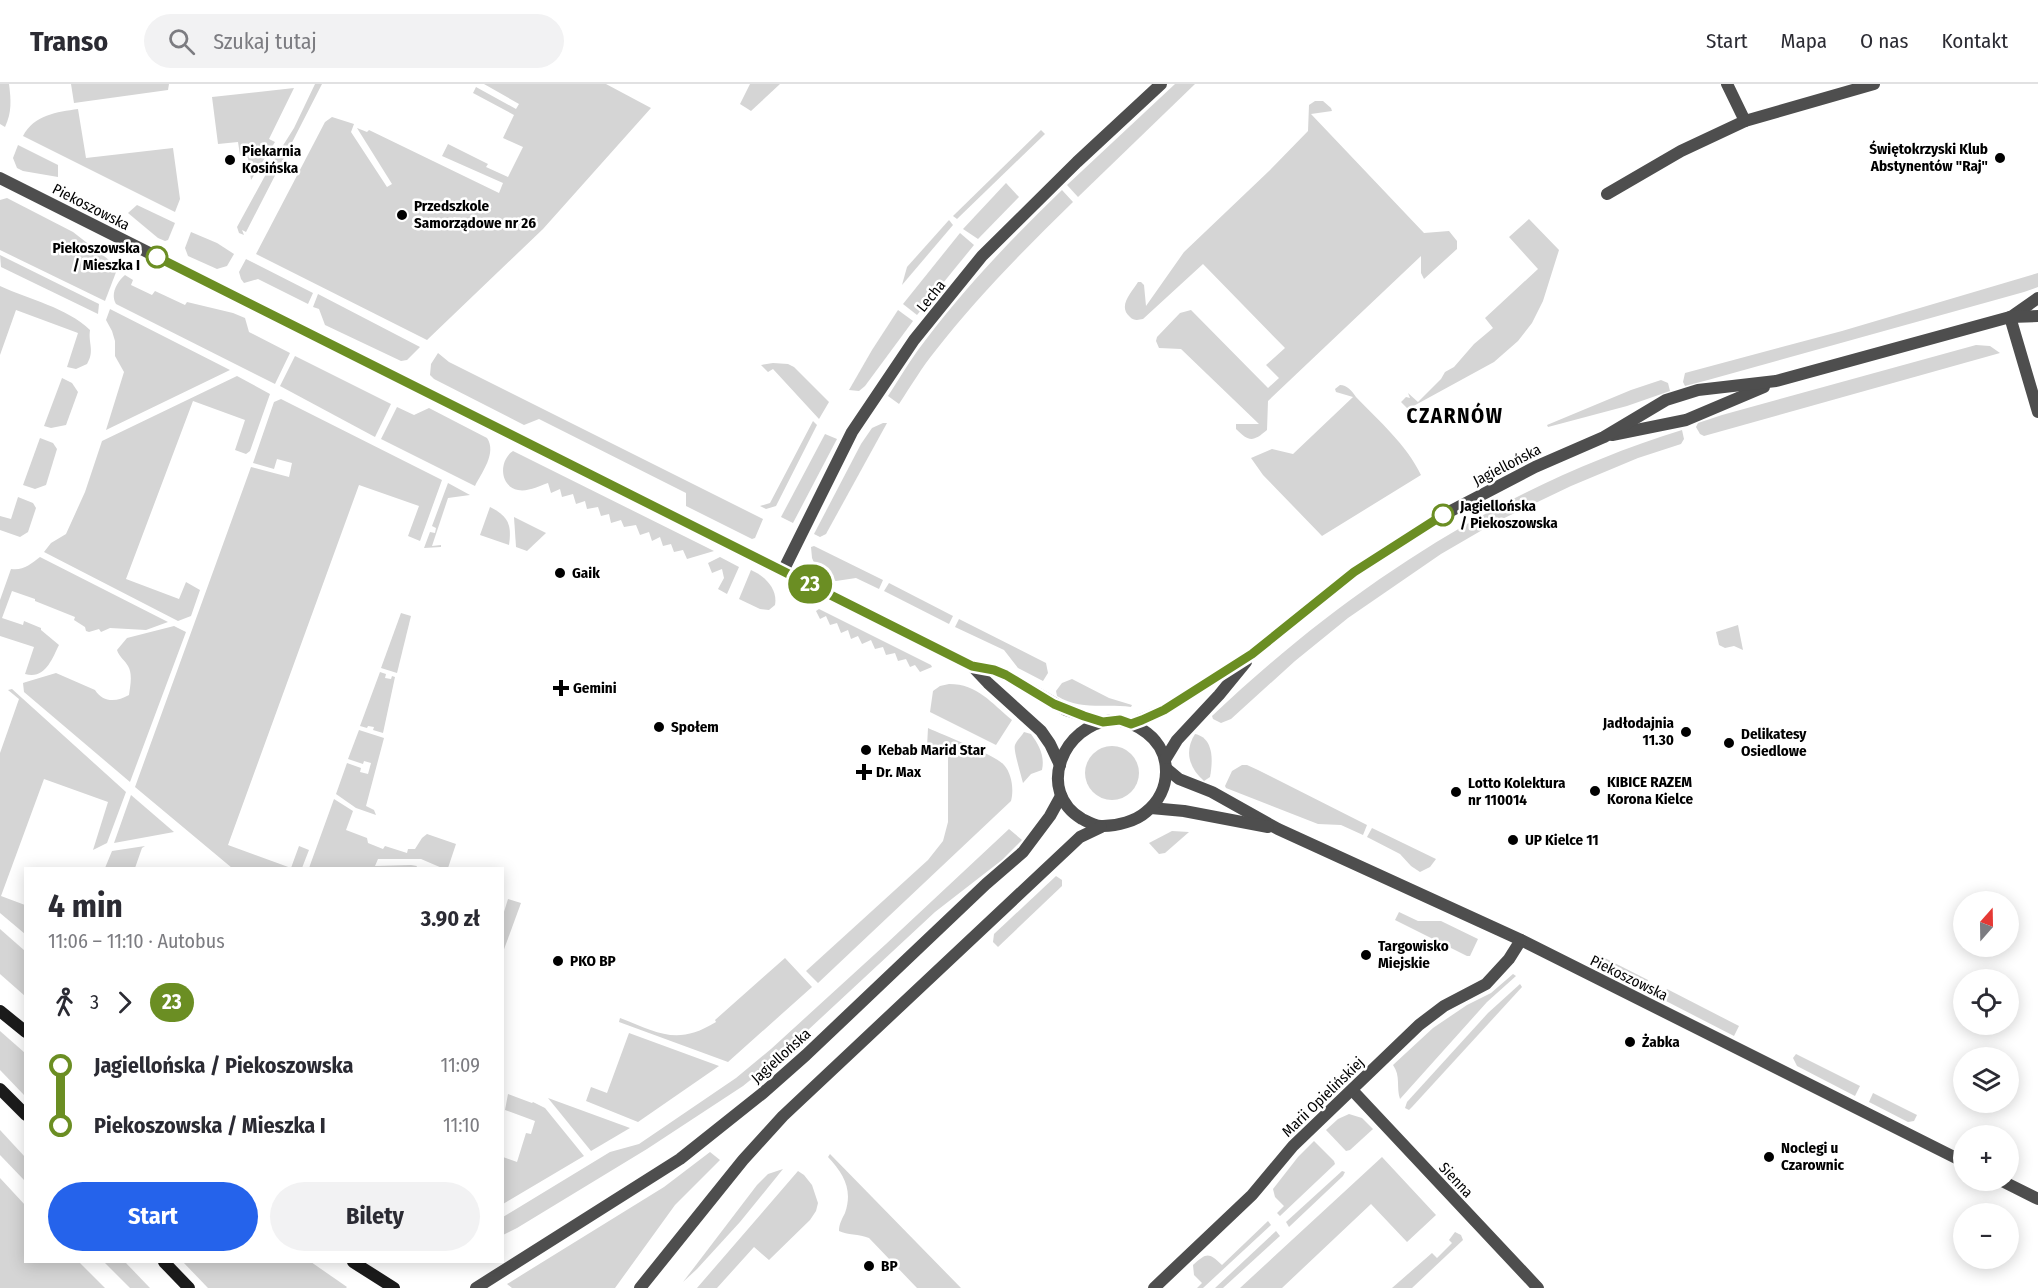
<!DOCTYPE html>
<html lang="pl">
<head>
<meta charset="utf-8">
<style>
  body { margin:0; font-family:"Fira Sans Condensed",sans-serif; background:#f2f2f3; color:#2b2b33; height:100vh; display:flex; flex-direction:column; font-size:22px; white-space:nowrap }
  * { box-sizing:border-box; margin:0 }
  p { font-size:20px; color:#7c7c81 }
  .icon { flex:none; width:33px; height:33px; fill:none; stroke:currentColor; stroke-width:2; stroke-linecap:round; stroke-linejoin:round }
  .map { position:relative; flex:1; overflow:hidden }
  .sheet { position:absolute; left:24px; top:783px; width:480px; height:396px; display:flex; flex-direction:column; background:#fff; border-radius:0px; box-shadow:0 3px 15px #0003 }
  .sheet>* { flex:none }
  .badge { padding:0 12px; border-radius:20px; font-size:21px; line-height:39px }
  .needle { width:39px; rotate:20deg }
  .fabs { position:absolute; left:1953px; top:807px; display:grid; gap:12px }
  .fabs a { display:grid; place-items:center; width:66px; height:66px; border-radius:50%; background:#fff; box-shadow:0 3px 15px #0003; font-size:30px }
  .map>.badge { position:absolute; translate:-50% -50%; box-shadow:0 0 0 3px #fff }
  .legs { display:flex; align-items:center; gap:9px; height:66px; padding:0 24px; font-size:20px }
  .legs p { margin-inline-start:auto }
  .headline { display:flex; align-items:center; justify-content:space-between; height:102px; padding:0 24px }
  h1 { font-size:33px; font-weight:700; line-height:45px }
  .button { display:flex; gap:12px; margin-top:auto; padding:12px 24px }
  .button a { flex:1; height:69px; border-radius:36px; background:#2563eb; color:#fff; font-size:24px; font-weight:700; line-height:69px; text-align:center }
  .button a+a { background:#f2f2f3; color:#2b2b33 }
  ul { padding:0 24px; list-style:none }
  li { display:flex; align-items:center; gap:21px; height:60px; font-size:22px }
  li i { display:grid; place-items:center; width:9px; height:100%; margin:0 8px; background:currentColor }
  li i::after { content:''; width:15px; height:15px; margin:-8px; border:4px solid; border-radius:50%; background:#fff }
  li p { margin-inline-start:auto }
  li:first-child i { background:linear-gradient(#0000 50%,currentColor 0) }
  li:last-child i { background:linear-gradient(currentColor 50%,#0000 0) }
  header { display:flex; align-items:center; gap:36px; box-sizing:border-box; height:84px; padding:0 30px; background:#fff; border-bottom:2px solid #e1e1e2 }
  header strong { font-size:28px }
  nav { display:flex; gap:33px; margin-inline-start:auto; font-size:21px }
  .search { width:420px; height:54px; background:#f2f2f3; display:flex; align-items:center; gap:15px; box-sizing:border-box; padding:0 21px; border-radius:33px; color:#7c7c81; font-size:22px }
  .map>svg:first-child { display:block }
  .green { fill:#d5d5d5 }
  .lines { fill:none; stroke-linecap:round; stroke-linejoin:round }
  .minor { stroke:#4e4e4e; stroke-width:12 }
  .tertiary { stroke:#4e4e4e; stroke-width:12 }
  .secondary { stroke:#1b1b1b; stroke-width:12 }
  .line-1-casing { stroke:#fff; stroke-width:14 }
  .line-1 { stroke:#6b8e23; stroke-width:9 }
  .poi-dot { fill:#000; stroke:#fff; stroke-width:2 }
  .stop-1-dot { fill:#fff; stroke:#6b8e23; stroke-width:3 }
  .labels { text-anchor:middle; stroke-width:5; stroke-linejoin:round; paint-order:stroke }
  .poi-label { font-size:15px; font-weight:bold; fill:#000; stroke:#fff; text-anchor:start }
  .street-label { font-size:15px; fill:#000; stroke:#fff }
  .stop-label { font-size:15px; font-weight:bold; fill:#000; stroke:#fff; text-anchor:end }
  .district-label { font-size:21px; font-weight:bold; letter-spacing:1.5px; fill:#000; stroke:#fff }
</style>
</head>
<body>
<header>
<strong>Transo</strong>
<div class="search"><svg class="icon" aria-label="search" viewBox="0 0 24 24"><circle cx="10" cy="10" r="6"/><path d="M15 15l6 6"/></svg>Szukaj tutaj</div>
<nav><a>Start</a><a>Mapa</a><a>O nas</a><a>Kontakt</a></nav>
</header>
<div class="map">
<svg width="2038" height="1204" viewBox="0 0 2038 1204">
  <rect width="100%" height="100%" fill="#fff"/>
  <g class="green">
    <path d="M0,0H9C11,16 12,28 5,43L0,40Z"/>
    <path d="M71,0H169L168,6L74,19Z"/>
    <path d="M315,0H322L246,148L242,146L244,151L239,149L237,143L272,79L294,44Z"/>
    <path d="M484,0H606L651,24L543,145L427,256L256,170L325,38L332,33L354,40L351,48L387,103L392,100L357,44L367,48L369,46L499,109L503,99L442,72L448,60L488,80L486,83L508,93L523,63L503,54L514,31L473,9L476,3L516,25L519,20Z"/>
    <path d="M750,0H780L751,27L740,20Z"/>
    <path d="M1175,0H1195L1078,113L1067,101Z"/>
    <path d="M294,4L269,55L275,58L251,96L248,74L240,71L238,58L218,60L212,13Z"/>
    <path d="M1315,17H1323L1331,24L1332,27L1311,30L1424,149L1449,147L1457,157V165L1424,195L1421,189V172L1268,317L1267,346C1253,358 1249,358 1236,345V340H1259L1181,265L1159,264L1156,257L1157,253L1180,229L1191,226L1268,304L1279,294L1266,281L1285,264L1203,180L1143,235C1138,236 1134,237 1130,233C1117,222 1132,208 1138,198H1141L1144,201L1146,222L1184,168L1269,87L1308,47L1309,21Z"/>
    <path d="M78,25L86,74L173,64L180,115L175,128L23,52C34,31 57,28 78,25Z"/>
    <path d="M1041,46L1045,50L957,135L953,132Z"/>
    <path d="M18,61L58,81V93L23,87L17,84L13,74Z"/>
    <path d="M1006,99L1019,113L978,155L963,145Z"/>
    <path d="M1062,106L1073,118C1025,165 977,213 936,266C922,283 911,302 899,320L888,312C898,297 907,281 918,266C961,208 1010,156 1062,106Z"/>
    <path d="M7,114L73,148L118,183L105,217L0,166V116Z"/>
    <path d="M137,121L175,139L168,156L165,157L158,154L128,129Z"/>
    <path d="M1529,135L1559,166L1543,217L1532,239L1518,257L1494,278L1408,325L1401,318L1406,313L1410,314L1408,309L1418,318L1441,295L1445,288L1454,283L1474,260L1493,244L1485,234L1538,185L1509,153Z"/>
    <path d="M949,136L953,141L902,201L907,183Z"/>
    <path d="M191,148L217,159L234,170L227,182L217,185L188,172L185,164Z"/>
    <path d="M960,149L974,161L917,231L903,220Z"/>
    <path d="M0,171L99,220L98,230L1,183Z"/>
    <path d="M246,175L313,209L308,220L258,195L244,199L241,195L239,188Z"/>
    <path d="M2038,189V203L2024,208L1708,296L1685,302L1683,298L1685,289L1842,247Z"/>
    <path d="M125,191L133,196L131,201L152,211L155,207L185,221L187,218L233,229L245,234L249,248L290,269L275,300L116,220C110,210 117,198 125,191Z"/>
    <path d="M0,202C30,216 66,223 90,246C88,259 95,267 87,280L76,285L67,283L78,249L16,226L0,271Z"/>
    <path d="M318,210L420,263L407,276L401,277L325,241L319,225L313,223Z"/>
    <path d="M110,225L230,286L106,346L124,288L115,272V257L112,247L106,236Z"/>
    <path d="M898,226L913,237L865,302L859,307L849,306L872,266Z"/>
    <path d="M1976,261L1990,262L2000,269L1704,352L1700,350L1696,343L1698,339L1722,331Z"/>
    <path d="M438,269L449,278L763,435L755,454L752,455L686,422V409L539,335L524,341L434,295L430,291L431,280Z"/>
    <path d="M295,272L391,320L375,353L280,302Z"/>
    <path d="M773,279L788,280L794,283L829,318L819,335L773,285L768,288L761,281Z"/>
    <path d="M237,292L270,310L250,367L246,370L235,366L245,336L193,317L126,495L179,515L186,498L200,506L191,532L178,537L44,468L51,459L66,450L85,408L102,357Z"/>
    <path d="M62,294L72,299L78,308L66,341L51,344L44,342Z"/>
    <path d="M1661,296L1668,299L1670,307L1627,322L1548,343L1547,341L1631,306Z"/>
    <path d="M1340,301C1347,301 1352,307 1356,313C1379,337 1406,360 1421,391L1322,452L1263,391L1251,374L1272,365L1293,370L1353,313L1336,308L1335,305Z"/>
    <path d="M281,315L442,396L420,457L408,452L419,422L359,401L228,761L291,784L299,762L309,766L302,784H232L135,703L251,383L289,393L292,379L277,375L274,385L253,379L274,318Z"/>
    <path d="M397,323L414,331L429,324L487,354C497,369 482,388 475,402L381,355Z"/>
    <path d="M813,337L817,341L776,422L766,425L760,422L770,419Z"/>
    <path d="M883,339H887L826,450L820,453L814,450L861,360L872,344Z"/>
    <path d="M1682,346L1684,355L1681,360L1638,374L1571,402L1496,438L1441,470L1348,534L1295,577L1231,635L1221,639L1213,635L1212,632C1347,504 1504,401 1682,346Z"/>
    <path d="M825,350L837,355L793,439L781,433Z"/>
    <path d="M40,354L53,359L57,365L46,401L35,405L23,401Z"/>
    <path d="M513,367L714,467L687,475L683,466L674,468L671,460L663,462L660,453L652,457L649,448L640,451L636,441L624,443L621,436L611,439L609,430L601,432L598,423L587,425L585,417L576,420L573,410L562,413L560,405L551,409L548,399C539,402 528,408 518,406C499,402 499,376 513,367Z"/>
    <path d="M448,399L470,411L448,414L432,462L441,461V463L424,464L430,448L435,449L436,444L432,442Z"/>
    <path d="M18,413L33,419L36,424L28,448L20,453L0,446V432L11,435Z"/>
    <path d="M490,423C508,432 512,440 509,461L480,451Z"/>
    <path d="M514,433L546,449L527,467L516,463Z"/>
    <path d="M814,462L883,496L879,505L856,494L836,497L824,492L816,483L812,474L811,463Z"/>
    <path d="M40,473L168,538L146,546L110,544L101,548L99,545L89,548L86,547L85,543L74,536L75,533L35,517V515L12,507L2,534L23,541L24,537L41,544V546L59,561C52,575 45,596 25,590L34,563L0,552V516L11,485C23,487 31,480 40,473Z"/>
    <path d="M720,473L739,483L727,510L718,505L724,494L722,485L712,489L708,479Z"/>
    <path d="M751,486C765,492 778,505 775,521L769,526L760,525L739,515Z"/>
    <path d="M889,499L953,532L949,540L884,507Z"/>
    <path d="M819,525L931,581L932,583L920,588L915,581L910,583L906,575L898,577L895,569L886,571L883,563L875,565L871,556L862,560L858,552L851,555L848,546L841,549L837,539L830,541L826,532L820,535L816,527Z"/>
    <path d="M401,529L411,532L397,589L381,584Z"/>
    <path d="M959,535L1046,579L1048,589L1043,597L1018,584L1004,566L955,543Z"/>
    <path d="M1738,541L1743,566L1734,562L1725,564L1719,561L1716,548Z"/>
    <path d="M174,542L186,548L130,698L24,608L23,599L26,598L56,589L95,606C103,619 117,618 129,611C130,603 133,590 128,582C125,576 119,573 117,566L127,554Z"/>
    <path d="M380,588L386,590L385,594L391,595L392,592L395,593L383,649L373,646L374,643L368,642L367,644L360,642Z"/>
    <path d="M1072,595L1109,614L1132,621L1131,623C1105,619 1081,627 1057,612L1056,607L1062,599Z"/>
    <path d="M949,600C978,600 991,619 1012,636L996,661L930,628L933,607L940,602Z"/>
    <path d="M12,605L126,708L107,759L93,766L108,718L44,695L1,812L25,821V850L0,829V669L19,615L8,606Z"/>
    <path d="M928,644C943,651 996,671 1004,681C1012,690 1014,706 1011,717L818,899L806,887L928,776L943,757L948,738V670L927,663Z"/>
    <path d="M359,646L384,654L366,722L374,726L376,731L356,724L336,710L347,679L361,684L360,688L368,690L371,679L364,677L363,680L348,675Z"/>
    <path d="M1024,648L1031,650C1039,661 1045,672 1042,686L1031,690L1023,699C1021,690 1013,666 1015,661C1016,657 1022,652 1024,648Z"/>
    <path d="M1195,650C1214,654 1213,677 1210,693L1204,697C1189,684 1184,667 1195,650Z"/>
    <circle cx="1112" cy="689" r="27"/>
    <path d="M1242,681H1247L1258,686L1367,741L1363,751L1341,741L1318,740L1226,704L1225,702L1232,687Z"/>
    <path d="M131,711L174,748L114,759Z"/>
    <path d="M334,715L353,727L346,746L367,754L368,759L383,765L385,762L407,769L408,765H415L422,754L427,750L456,760L448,784H442L421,775H378L375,782L411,781L417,782L416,784H309Z"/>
    <path d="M1372,744L1436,775L1430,783L1420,788L1411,782L1400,770L1367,753Z"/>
    <path d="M1009,745L1022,756L1002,776L935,828L779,973L743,1002L647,1065L517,1144L503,1151V1133L610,1068L639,1060L736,994L771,965L886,860Z"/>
    <path d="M1172,747L1189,748L1165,769L1159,770L1149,759Z"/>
    <path d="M145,762L142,764L135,784H105L112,767Z"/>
    <path d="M1056,792L1062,796V802L998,863L993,858L994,850Z"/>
    <path d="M508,815L521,819L503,868V831Z"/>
    <path d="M1399,828L1418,837H1441L1478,855L1470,872H1467L1395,836Z"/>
    <path d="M0,845L25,867V912L0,890Z"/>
    <path d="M1595,869L1648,896L1643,906L1590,878Z"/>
    <path d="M785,874L812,903L728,978L619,938L620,934C659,949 677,962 716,938L715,936Z"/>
    <path d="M1513,890L1516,892L1487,918L1400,1015C1396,1003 1401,992 1393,981L1433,944L1467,921L1491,909Z"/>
    <path d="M1520,900L1522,903L1412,1023L1409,1026L1405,1024L1407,1018L1488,929Z"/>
    <path d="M1667,905L1739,942L1734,952L1662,915Z"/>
    <path d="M0,947L25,969V1012L0,986Z"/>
    <path d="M629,949L719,982L638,1038L586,1017L591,1003L607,1009Z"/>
    <path d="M1796,970L1860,1002L1855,1012L1797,982L1793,974Z"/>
    <path d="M1873,1009L1917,1031L1914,1037L1908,1038L1869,1018Z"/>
    <path d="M508,1010L532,1019L533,1018L545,1024L584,1072L503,1120V1073L517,1078L526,1049L531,1050L535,1037L505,1026Z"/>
    <path d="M548,1014L630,1044L591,1067Z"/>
    <path d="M1349,1030L1362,1034L1373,1045L1350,1066L1346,1067L1326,1046L1338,1035Z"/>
    <path d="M0,1046L25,1073V1097L0,1071Z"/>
    <path d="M1314,1057L1334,1077L1335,1080L1280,1132L1277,1129L1284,1122L1275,1113L1273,1105L1298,1073Z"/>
    <path d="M710,1068L720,1076L675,1121L615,1204H512L507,1200L664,1103Z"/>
    <path d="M830,1070L961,1204H917L869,1154C859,1150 847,1151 839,1147C839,1140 842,1135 845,1129C853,1106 844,1090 828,1073Z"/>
    <path d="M1382,1073L1436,1131L1407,1158L1371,1120L1282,1204H1240Z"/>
    <path d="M783,1085L740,1138L697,1185L683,1198L757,1101L768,1090Z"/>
    <path d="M798,1087L804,1091L812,1101L818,1119L816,1127L810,1136L769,1176L754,1163L717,1204H697Z"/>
    <path d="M1342,1087L1345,1088L1343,1092L1289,1143L1286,1138Z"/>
    <path d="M0,1094L25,1121L26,1178H79L105,1204H0Z"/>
    <path d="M1268,1137L1271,1141L1203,1204H1197L1202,1199L1194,1191L1193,1181C1207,1169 1208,1168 1222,1181Z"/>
    <path d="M1276,1147L1280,1152L1223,1204H1215Z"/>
    <path d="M1455,1148L1461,1151L1463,1156L1412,1204H1392L1432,1169L1437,1174L1452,1159L1449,1156Z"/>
    <path d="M104,1178H125L150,1204H130Z"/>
    <path d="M183,1178H311L347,1203L346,1204H208Z"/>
  </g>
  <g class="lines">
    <g class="minor">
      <path d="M1727,0L1745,37"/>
      <path d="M0,94L972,582L994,586L1006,591L1066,626L1103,638"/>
      <path d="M1607,110L1681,67L1745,37L1874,0"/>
      <path d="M2010,233L2038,328"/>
      <path d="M783,487L852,348L914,256L982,172L1077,78L1161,0"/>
      <path d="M972,582L988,599L1041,647L1050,660L1060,681"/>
      <path d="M1167,685L1179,695L1212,708L1278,745L1521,856L1964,1078"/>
      <path d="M1151,724L1184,727L1268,743"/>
      <path d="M1353,1007L1538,1204"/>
      <path d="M2000,1096L2038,1115"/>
      <path d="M1154,1204L1252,1111L1293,1062L1419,941L1444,922L1486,900L1509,875L1521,856"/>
    </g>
    <g class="tertiary">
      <path d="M2011,233L2038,214"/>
      <path d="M1612,351L1686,336L1764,303"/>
      <path d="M1113,636C1126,637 1137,641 1147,649C1173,669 1172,707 1146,728C1136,737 1117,742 1103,742C1096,743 1088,738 1082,735C1035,707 1063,640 1113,636Z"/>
      <path d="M1131,640L1164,626L1252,570L1354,488L1443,431L1535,383L1604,353L1666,316L1698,306L1776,297L2010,233L2038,232"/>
      <path d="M1166,674L1177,656L1219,611L1246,578"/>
      <path d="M476,1204L680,1075L763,1009L806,971L986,800L1023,768L1050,732L1061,712"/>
      <path d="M640,1204L743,1076L783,1032L1080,753L1101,743"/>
    </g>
    <g class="secondary">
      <path d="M0,927L26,948"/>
      <path d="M0,1005L26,1031"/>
      <path d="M164,1178L189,1204"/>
      <path d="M353,1178L394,1204"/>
    </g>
  </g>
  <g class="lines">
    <g class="line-1-casing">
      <path id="line-1" d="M157,173L972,582L994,586L1006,591L1054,620L1084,632L1103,638L1120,636L1131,640L1142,636L1164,626L1252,570L1354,488L1443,431"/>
    </g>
    <use href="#line-1" class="line-1"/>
  </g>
  <g class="poi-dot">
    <circle cx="2000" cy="74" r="6"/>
    <circle cx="230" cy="76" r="6"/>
    <circle cx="402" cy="131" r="6"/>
    <circle cx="560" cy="489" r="6"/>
    <path d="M558 595h6v6h6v6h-6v6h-6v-6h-6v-6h6z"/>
    <circle cx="659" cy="643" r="6"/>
    <circle cx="1686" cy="648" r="6"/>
    <circle cx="1729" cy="659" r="6"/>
    <circle cx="866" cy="666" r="6"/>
    <path d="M861 679h6v6h6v6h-6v6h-6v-6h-6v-6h6z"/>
    <circle cx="1595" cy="707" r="6"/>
    <circle cx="1456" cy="708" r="6"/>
    <circle cx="1513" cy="756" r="6"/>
    <circle cx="1366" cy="871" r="6"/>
    <circle cx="558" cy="877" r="6"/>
    <circle cx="1630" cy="958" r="6"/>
    <circle cx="1769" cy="1073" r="6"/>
    <circle cx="869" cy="1182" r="6"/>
  </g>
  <g class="stop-1-dot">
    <circle cx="157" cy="173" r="10"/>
    <circle cx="1443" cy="431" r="10"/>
  </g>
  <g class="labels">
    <g class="poi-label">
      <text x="1988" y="70" text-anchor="end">Świętokrzyski Klub<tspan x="1988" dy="17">Abstynentów "Raj"</tspan></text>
      <text x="242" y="72">Piekarnia<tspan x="242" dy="17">Kosińska</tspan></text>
      <text x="414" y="127">Przedszkole<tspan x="414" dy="17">Samorządowe nr 26</tspan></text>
      <text x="572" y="494">Gaik</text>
      <text x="573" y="609">Gemini</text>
      <text x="1674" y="644" text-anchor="end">Jadłodajnia<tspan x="1674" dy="17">11.30</tspan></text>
      <text x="671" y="648">Społem</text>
      <text x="1741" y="655">Delikatesy<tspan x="1741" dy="17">Osiedlowe</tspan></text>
      <text x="878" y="671">Kebab Marid Star</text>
      <text x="876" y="693">Dr. Max</text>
      <text x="1607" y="703">KIBICE RAZEM<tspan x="1607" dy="17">Korona Kielce</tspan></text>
      <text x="1468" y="704">Lotto Kolektura<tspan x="1468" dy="17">nr 110014</tspan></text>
      <text x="1525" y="761">UP Kielce 11</text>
      <text x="1378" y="867">Targowisko<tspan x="1378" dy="17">Miejskie</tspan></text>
      <text x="570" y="882">PKO BP</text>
      <text x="1642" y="963">Żabka</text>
      <text x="1781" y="1069">Noclegi u<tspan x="1781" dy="17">Czarownic</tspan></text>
      <text x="881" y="1187">BP</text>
    </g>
    <g class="street-label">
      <text transform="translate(91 123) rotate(27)" y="5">Piekoszowska</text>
      <text transform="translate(931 212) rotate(-51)" y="5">Lecha</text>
      <text transform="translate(1507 381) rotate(-27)" y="5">Jagiellońska</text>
      <text transform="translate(1629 894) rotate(26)" y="5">Piekoszowska</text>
      <text transform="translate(781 972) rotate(-42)" y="5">Jagiellońska</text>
      <text transform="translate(1323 1013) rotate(-44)" y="5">Marii Opielińskiej</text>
      <text transform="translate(1456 1096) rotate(47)" y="5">Sienna</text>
    </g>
    <g class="stop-label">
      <text x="140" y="169">Piekoszowska<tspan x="140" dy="17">/ Mieszka I</tspan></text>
      <text x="1460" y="427" text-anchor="start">Jagiellońska<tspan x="1460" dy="17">/ Piekoszowska</tspan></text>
    </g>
    <g class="district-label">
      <text x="1455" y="339">CZARNÓW</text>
    </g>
  </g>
</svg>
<div class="fabs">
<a><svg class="needle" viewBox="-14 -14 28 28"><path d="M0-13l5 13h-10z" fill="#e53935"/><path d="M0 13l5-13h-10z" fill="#7c7c81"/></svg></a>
<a><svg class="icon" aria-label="locate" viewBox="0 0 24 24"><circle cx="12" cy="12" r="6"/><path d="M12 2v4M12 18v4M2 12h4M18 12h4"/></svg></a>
<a><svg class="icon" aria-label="layers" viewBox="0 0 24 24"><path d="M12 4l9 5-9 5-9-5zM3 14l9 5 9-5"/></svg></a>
<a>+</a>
<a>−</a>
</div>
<b class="badge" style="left:810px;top:500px;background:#6b8e23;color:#fff">23</b>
<section class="sheet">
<div class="headline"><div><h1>4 min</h1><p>11:06 – 11:10 · Autobus</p></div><b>3.90 zł</b></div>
<div class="legs"><svg class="icon" aria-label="walk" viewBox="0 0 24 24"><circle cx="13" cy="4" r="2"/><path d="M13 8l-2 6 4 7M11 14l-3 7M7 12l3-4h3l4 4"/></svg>3<svg class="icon" aria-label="forward" viewBox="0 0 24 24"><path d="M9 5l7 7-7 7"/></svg><b class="badge" style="background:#6b8e23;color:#fff">23</b></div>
<ul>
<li><i style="color:#6b8e23"></i><b>Jagiellońska / Piekoszowska</b><p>11:09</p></li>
<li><i style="color:#6b8e23"></i><b>Piekoszowska / Mieszka I</b><p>11:10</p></li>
</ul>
<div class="button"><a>Start</a><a>Bilety</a></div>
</section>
</div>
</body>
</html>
